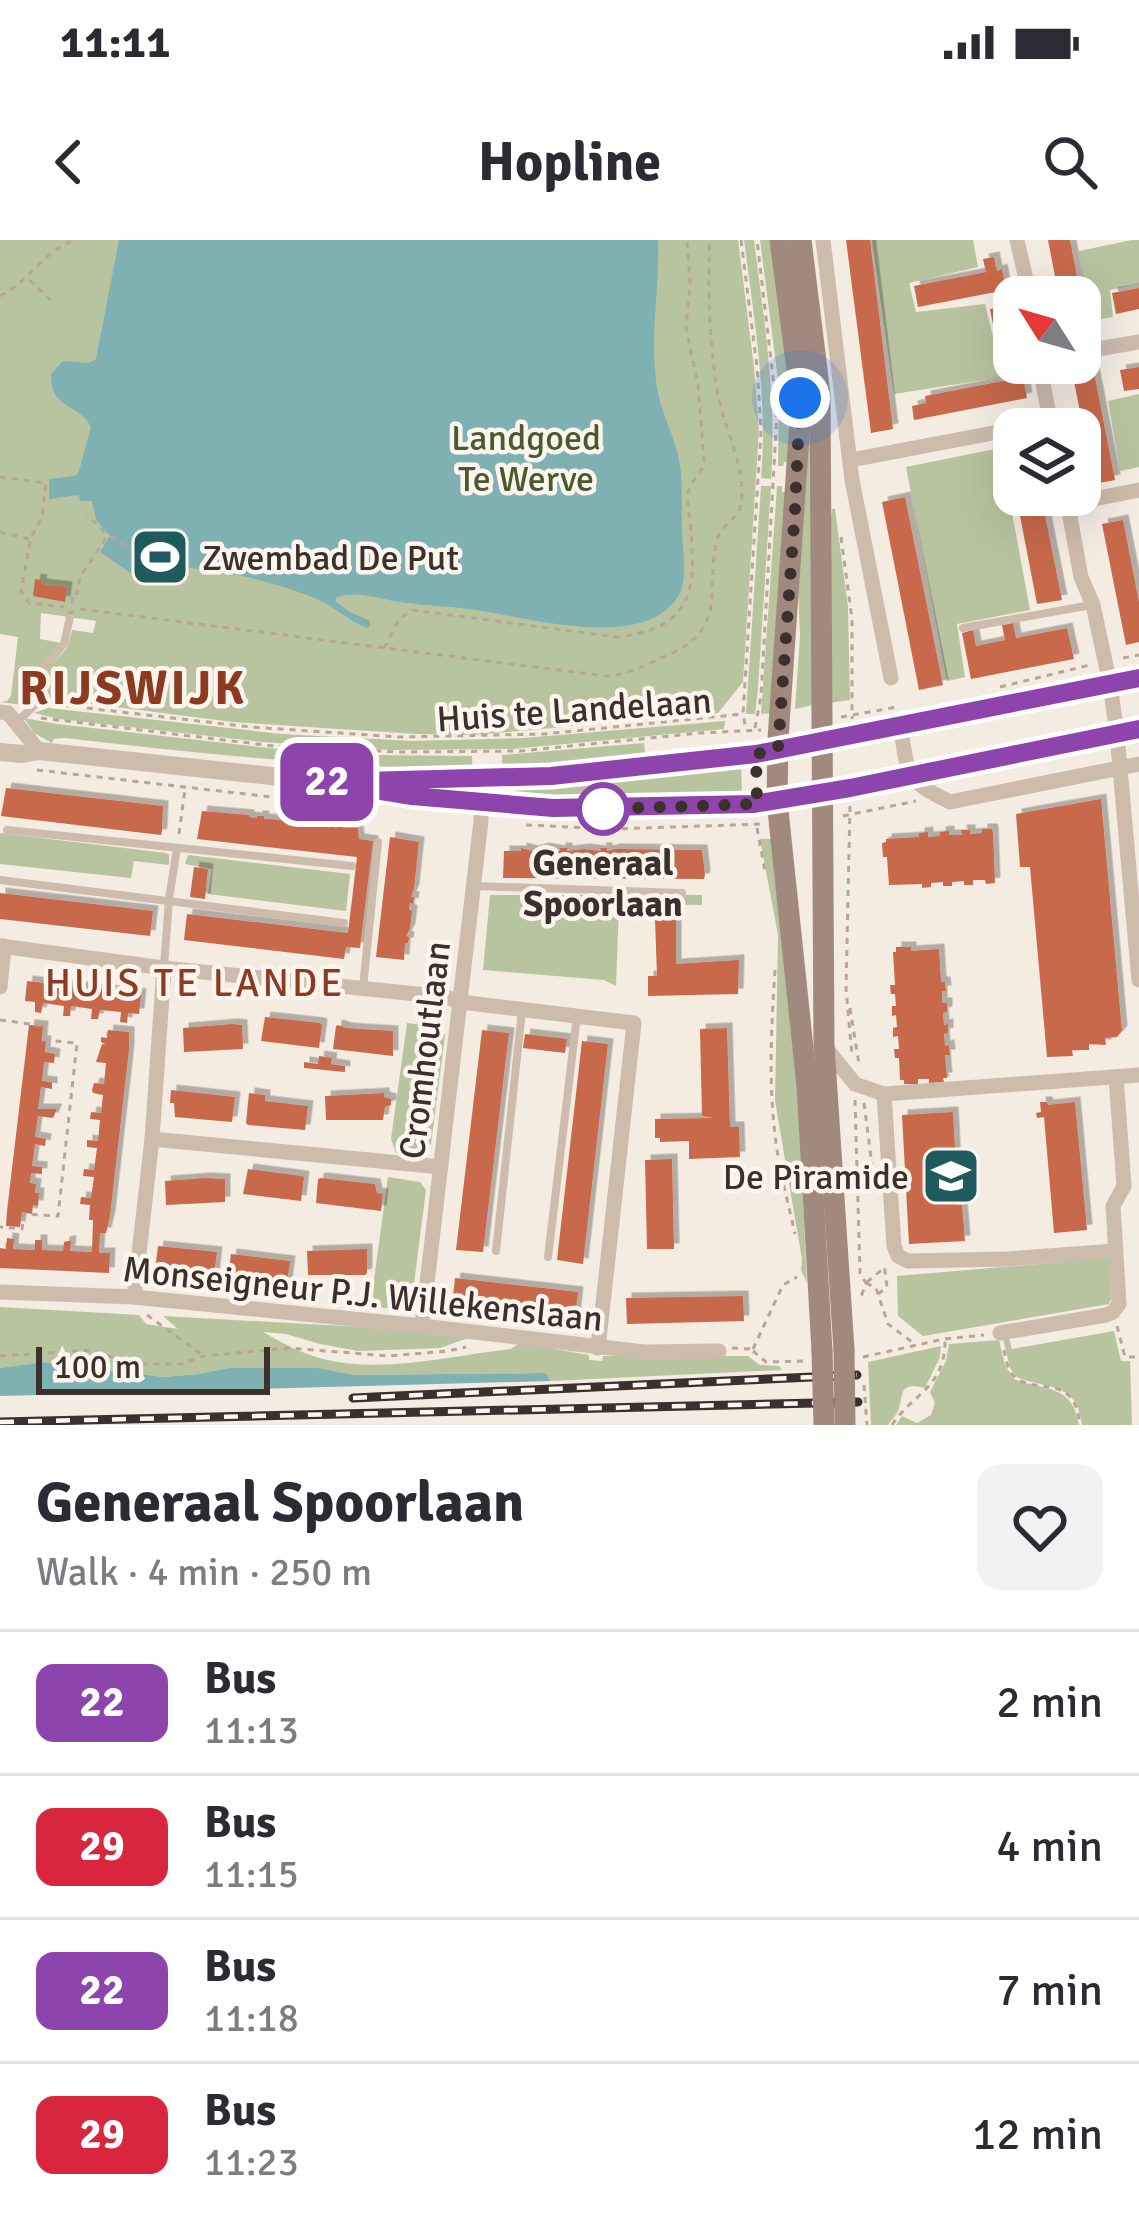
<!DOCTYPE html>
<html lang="en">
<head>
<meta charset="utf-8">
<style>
  body { margin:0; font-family:Signika,sans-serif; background:#f2f2f3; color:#2b2b33; height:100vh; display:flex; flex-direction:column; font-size:45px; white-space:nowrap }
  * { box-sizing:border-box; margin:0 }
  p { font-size:39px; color:#7c7c81 }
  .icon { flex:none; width:66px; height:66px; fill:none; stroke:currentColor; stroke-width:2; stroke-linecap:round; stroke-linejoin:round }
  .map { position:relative; height:1185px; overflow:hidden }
  .sheet { display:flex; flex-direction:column; background:#fff; flex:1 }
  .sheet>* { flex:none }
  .badge { padding:0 24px; border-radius:18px; font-size:42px; line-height:78px }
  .needle { width:78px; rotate:307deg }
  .buttons { position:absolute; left:993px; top:36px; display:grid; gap:24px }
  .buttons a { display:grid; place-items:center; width:108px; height:108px; border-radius:24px; background:#fff; box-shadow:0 12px 48px #0002; font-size:60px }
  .scale { position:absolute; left:36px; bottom:30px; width:234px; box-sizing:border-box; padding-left:12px; border:6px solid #3b302b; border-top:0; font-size:33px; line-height:42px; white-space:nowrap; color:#3b302b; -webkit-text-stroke:9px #fbf5ee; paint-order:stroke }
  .you { position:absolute; width:60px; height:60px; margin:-30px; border:9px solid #fff; border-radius:50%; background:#1a73e8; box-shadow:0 0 0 18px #1a73e833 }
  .map>.badge { position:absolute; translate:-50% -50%; box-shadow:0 0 0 6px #fff }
  .round { display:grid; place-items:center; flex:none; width:126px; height:126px; border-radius:24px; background:#f2f2f3 }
  .overview { display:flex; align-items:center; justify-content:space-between; height:204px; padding:0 36px }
  h1 { font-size:57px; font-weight:700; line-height:90px }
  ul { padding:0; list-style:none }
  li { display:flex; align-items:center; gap:36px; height:144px; padding:0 36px; border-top:3px solid #e1e1e2 }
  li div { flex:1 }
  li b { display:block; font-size:45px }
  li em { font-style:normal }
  li .badge { min-width:132px; font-weight:700; text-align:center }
  .status { display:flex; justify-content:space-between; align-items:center; height:84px; padding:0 60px; background:#fff; direction:ltr }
  .status svg { height:33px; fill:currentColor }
  header { display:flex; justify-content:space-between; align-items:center; height:156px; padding:0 36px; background:#fff; font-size:54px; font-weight:700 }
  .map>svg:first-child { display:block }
  .green { fill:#b8c4a0 }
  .water { fill:#7fb0b2 }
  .building { fill:#c8694b; filter:url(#shadow) }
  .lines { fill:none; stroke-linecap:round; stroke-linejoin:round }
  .path { stroke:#b9a596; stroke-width:3; stroke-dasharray:6 6; stroke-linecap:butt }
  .service { stroke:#cdbbac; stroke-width:8 }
  .minor { stroke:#cdbbac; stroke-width:15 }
  .tertiary { stroke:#cdbbac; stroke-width:18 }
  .secondary { stroke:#a18a7d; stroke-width:21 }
  .rail-casing { stroke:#3b302b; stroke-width:9 }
  .rail { stroke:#fbf5ee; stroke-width:4.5; stroke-dasharray:14; stroke-linecap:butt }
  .path-bridge { stroke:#b9a596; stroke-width:3; stroke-dasharray:6 6; stroke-linecap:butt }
  .secondary-bridge { stroke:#a18a7d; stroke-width:21 }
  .line-casing { stroke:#fff; stroke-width:27 }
  .line { stroke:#8e44ad; stroke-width:18 }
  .walk { stroke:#3b302b; stroke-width:12; stroke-dasharray:0 21.6 }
  .stop-dot { fill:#fff; stroke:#8e44ad; stroke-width:6 }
  .labels { text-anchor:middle; stroke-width:9; stroke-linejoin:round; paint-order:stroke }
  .park-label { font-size:36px; fill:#4a5a2e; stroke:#fbf5ee }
  .poi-label { font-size:36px; fill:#3b302b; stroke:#fbf5ee; text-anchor:start }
  .street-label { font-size:36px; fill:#3b302b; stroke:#fbf5ee }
  .stop-label { font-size:36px; font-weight:bold; fill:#3b302b; stroke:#fbf5ee }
  .neighbourhood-label { font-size:39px; letter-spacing:3px; fill:#8c3b22; stroke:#fbf5ee }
  .district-label { font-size:48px; font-weight:bold; letter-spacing:3px; fill:#8c3b22; stroke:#fbf5ee }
</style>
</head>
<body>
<div class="status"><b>11:11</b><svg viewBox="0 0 49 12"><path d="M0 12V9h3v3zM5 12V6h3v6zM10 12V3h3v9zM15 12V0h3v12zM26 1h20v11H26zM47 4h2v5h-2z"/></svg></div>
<header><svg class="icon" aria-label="back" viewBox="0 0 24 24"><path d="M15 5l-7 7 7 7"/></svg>Hopline<svg class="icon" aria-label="search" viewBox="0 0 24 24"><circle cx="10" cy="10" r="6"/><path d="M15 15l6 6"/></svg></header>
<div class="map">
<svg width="1139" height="1185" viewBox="0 0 1139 1185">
  <defs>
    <filter id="shadow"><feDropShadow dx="5.5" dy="-5.5" stdDeviation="0" flood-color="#0004"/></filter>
  </defs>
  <rect width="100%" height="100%" fill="#f4ebe1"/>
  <g class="green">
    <path d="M0,0H738L754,127L759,190L743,442L718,473L474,495L416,494L233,482L61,460L43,461L48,429L67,408L72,390L93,393L96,381L41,373L40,399L61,403L42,425L35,460L31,466L0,462L7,461L11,456L18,397L0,394Z"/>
    <path d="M744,0H754C764,80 777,158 771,239L761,238C768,158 754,79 744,0Z"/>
    <path d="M760,0H776L793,137L790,222H784L783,226H778L779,148Z"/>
    <path d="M784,0H797L814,132L817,464L795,469L800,396Z"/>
    <path d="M872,0H973L978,27L909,43L916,72L985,64L1003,137L894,154Z"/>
    <path d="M1132,0H1139V44L1110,50L1113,77L1091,81L1079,11Z"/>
    <path d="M1139,154V227L1120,231L1108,161Z"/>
    <path d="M1000,208L1030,370L957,384L965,437L947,441L906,227Z"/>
    <path d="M761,246H771L758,448L755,474H746Z"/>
    <path d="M777,246H782V252H788L773,473L761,474Z"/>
    <path d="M832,269H835L848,367L850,460L829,463L827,307Z"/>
    <path d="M48,468L282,494L412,501L524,498L725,481L724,489L512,509L390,510L262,502L59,479L34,473Z"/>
    <path d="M24,478L57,484L288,510L369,515L472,516L473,534H461V530L456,529C324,527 195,513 65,498L54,499L52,503L34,493Z"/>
    <path d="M644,503L645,513H637V516L502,528V515Z"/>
    <path d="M741,524L742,553L658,556L640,561L502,558L503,544Z"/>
    <path d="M0,593L166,613L169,615V625L134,621L131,638L0,624Z"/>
    <path d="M760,599H773L793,756L807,1043L801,1030L802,1019L775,861L778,695Z"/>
    <path d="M188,615L350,634L346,671L208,654L212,629L185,624Z"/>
    <path d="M490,655H702V665L619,664L616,746L604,740L483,730Z"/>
    <path d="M407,783L440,787L445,795L431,904C420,917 412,915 396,913L391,899Z"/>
    <path d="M388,937L420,942L426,950L412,1059C401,1071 393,1069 377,1067L372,1054Z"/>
    <path d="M1109,1018L1111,1059L1109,1064L923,1096L898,1076L897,1036Z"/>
    <path d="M0,1067L139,1075L146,1084L178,1089L163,1076L362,1087L468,1098L440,1108L358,1111L320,1104L286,1094L263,1092C280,1102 303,1114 323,1119C383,1134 450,1116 511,1109L520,1103L589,1115V1120L602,1121L603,1116H748L760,1125L779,1126L782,1130L550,1141L548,1135L543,1133L355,1135L317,1128H229L198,1134L164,1137L43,1122L0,1128Z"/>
    <path d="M1114,1091L1121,1121H1130L1132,1185H1082C1077,1141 1048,1150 1017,1137L1010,1128L1003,1099L1009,1098L1012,1109Z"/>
    <path d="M999,1100L1005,1125L1014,1139C1045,1152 1072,1143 1079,1185H896L902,1176L917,1183L931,1175L935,1163L930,1152L946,1121L949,1104Z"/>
    <path d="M941,1106L940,1117L925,1148C897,1141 904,1156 898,1171C896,1176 891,1180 888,1185H871L868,1122Z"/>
  </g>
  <g class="water">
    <path d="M119,0H658C660,48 649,99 657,147C661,174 676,198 680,225C683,246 681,269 682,290C682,309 688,335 680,353C650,412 532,379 482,371C454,366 427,366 400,362C380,359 356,350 337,357L335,361L350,372L370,381V386L367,388C349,381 335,367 317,359C260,336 216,330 156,324L144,342L100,312L110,296L96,280L92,261H80L79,255L49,259V239L75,236L79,231L91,187C80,163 50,171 51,134L63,121L89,123L96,119Z"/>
    <path d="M43,1122L164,1137L198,1134L229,1128H318L355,1135L544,1133L548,1135L550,1141L0,1156V1128Z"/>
  </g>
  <g class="building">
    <path d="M846,0H870L893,189L871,193Z"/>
    <path d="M1048,0H1070L1081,57H1059Z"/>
    <path d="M994,17L997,31L1002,29L1006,50L918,67L914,46L986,32L983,19Z"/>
    <path d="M1139,48V69L1116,74L1112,53Z"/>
    <path d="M1004,67L1012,109L998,111L990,69Z"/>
    <path d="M1015,125L1018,138L1023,137L1027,158L914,180L912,166L926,163L925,156L1008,140L1005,127Z"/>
    <path d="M1093,127L1115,240L1094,244L1072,131Z"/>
    <path d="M1139,127V149L1124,151L1120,130Z"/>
    <path d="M1016,255H1041L1062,360L1037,364Z"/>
    <path d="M905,257L943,445L919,450L882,262Z"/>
    <path d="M1123,280L1139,362V402L1126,405L1102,284Z"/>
    <path d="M35,339L42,340L41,344L67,347L65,362L33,356Z"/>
    <path d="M1013,383L1016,398L1067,388L1074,419L971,439L962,393L973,390L976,406L1005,400L1002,385Z"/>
    <path d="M6,548L163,566L162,591L161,595L1,576Z"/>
    <path d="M1101,559L1122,791L1117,797L1105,798L1106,805L1089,804V810H1072L1073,816L1047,817L1030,627H1020L1016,574Z"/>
    <path d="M202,571L249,575V577L257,578V576H264V579L289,580L291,582L303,581V584H329L336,588V585L343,586V588H358L359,599L373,601L360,708L346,707L344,719L184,700L187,674L348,693L357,617L197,599Z"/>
    <path d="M982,589H992L993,593L995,643L986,644L985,640H973V645H964V641L952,642V646H943V642L931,643V647L922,648V644L889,645L887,617H883L882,603L886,602V599L919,597V593L928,592V597L940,596V592L949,591V595H962L961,590H970V594L982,593Z"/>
    <path d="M390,597L419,602L414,649L411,657H414L413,664L410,663L409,669L412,671L410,689L406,696L409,697L408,703H405L404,720L376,717Z"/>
    <path d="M521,608L533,611L544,608L560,611V608H567V611L584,609L601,611L600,608H607V611L615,609L702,610L705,635L704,639L503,638L504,611H521Z"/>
    <path d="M194,627L208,629L205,659L190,657Z"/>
    <path d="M0,653L153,671L150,696L0,679Z"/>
    <path d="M655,679H676V724L739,720L738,754L648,756V736H657Z"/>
    <path d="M896,707H911V711L939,709L941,742H945L946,751H942V763H947V772L943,773L944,785L948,784V793L944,794L945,806L949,805L950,815H945L947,838H943L944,842L929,843V839H918V844H904V840H900L899,818H895L894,809H899L898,796L893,797V788L897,787L896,775L892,776V766H896L895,754H891L890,745H895L893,712H896Z"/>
    <path d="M27,741L141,754L139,774L128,773L127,783L120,782L121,772L100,770L98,779H91L92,769L71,766L70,776H63L64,766L43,763L41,773L35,772V762L25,761Z"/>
    <path d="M265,777L320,783L322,785L319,808L261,801Z"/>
    <path d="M232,784L242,785L243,809L184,812L183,788Z"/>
    <path d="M29,785L43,786L42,801H46L45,812L55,814L54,823L44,822L42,841L52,842V849L41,847L38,869H57L53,878L38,876L35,897L46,899L45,906L35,904L32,926L42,927V934L31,933L30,943L36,944L35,953H39L38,966L33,965L32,974L22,972L20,987L6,986L7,971Z"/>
    <path d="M338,785L346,788L393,791V816L333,809L336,786Z"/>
    <path d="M727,788L730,887H739L740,917L689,919V901L660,902V898H655V879L714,878L702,876L700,789Z"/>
    <path d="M108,790L129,792V810L110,976L106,993H100L99,1013H110L109,1033L0,1028V1008L6,1009L7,998L14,999L13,1009L35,1010V1000H42V1010L63,1011L64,1002L68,1001H71L70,1011L92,1012L93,980H89L90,965L80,964L81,957L91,958L94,937L83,936L84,929L94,930L97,908L87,907V900L98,901L100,880L90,879L91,872L101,873L103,855L93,853L92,850L94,843L104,844L106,823L96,822L102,804L106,805L101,802V797L107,798Z"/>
    <path d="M482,790L509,793L483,1012L456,1010Z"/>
    <path d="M525,794L567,799L565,813L523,808Z"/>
    <path d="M582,801L608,804L583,1024L557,1020Z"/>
    <path d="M319,816L332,818L331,824L345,826V832L304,828V822L318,824Z"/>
    <path d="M171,850L235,857L232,882L175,877L174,863H170Z"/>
    <path d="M249,853L265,855V861L308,866L305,890L248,885L246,883Z"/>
    <path d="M384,853V857L391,859V865L385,867L383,880H326L325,856Z"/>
    <path d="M1040,862H1047L1048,865L1075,862L1087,990L1054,993L1044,877L1037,878L1036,873L1041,872Z"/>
    <path d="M953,872L958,965H962L965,1001L909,1004L902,875Z"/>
    <path d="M672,919L674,1009H647L645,920Z"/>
    <path d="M248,929L302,936L304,937L301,961L243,954Z"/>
    <path d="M205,938L225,939V962L166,965L165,941Z"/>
    <path d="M321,938L375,944L377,953L383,954L381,971L316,963L318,939Z"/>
    <path d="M158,1006L217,1012L214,1037L157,1032L155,1030Z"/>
    <path d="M367,1009V1033L365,1035H308L307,1011Z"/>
    <path d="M231,1014L290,1021L287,1045L230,1040L228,1039Z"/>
    <path d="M455,1038L578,1052L575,1079L452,1065Z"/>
    <path d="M743,1056L744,1081L627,1084L626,1058Z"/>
  </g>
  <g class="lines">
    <g class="path">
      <path d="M741,0L757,127L761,191L743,474L746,489"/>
      <path d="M29,40L54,63"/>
      <path d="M0,56C32,40 43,10 76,0"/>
      <path d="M0,237L46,243L42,277L31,298L21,351L29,363L64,367"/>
      <path d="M0,292L29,299"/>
      <path d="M110,296L154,326"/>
      <path d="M841,297L852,379V479"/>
      <path d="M72,363L73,353L77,354L80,337L106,298L103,290L87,275"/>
      <path d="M80,369L605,436C628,435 645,425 666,416C730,388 704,354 717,300C721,282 742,282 742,254C742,220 725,188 718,156C710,112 707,45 710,0"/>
      <path d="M384,408L400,378L412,370L617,397C688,390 697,354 691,292C690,280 687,265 688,254C690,241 702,234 704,221L698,144L686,88L690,44L687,0"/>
      <path d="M1123,418L1139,415"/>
      <path d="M1000,447L1090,425"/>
      <path d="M51,464L251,487L399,497L544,494L743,474"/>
      <path d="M841,477L897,467"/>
      <path d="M41,478L274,506L400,512L520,511L700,493L761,490"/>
      <path d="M755,488L761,456L777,172L757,0"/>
      <path d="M37,530L367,568"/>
      <path d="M850,566L846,749L852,815"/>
      <path d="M843,576L916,561"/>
      <path d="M526,585L614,589L762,584"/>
      <path d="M757,588L765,631"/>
      <path d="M179,594L185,549"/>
      <path d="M775,730C771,790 768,850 777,910C781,938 789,966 795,994"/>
      <path d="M850,768L859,824"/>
      <path d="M0,780L45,786L43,800L77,803L58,976L24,974L22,989L0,987"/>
      <path d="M855,860L860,1033L866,1043L861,1057"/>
      <path d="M864,863L872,925"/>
      <path d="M867,1042L883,1029"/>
      <path d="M866,1043L876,1048L888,1084L916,1105"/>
      <path d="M878,1054L887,1047L884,1024"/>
      <path d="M147,1075L202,1115"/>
      <path d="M1117,1086L1125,1117H1139"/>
      <path d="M732,1108L751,1109"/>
      <path d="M753,1109L783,1045L797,1037"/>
      <path d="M1004,1110C1006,1119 1007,1130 1015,1137C1037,1156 1074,1131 1080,1185"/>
      <path d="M753,1111L766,1122L806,1121"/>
      <path d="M0,1116L92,1110L131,1124H181L204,1116L289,1108L389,1116L448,1111L466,1107"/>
      <path d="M863,1117L944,1099L984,1095"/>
      <path d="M864,1145L867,1185"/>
      <path d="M892,1185C912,1154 945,1148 945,1101"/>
    </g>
    <g class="service">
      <path d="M963,388L1091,365"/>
      <path d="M17,482L38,462L44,428L64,404L70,377"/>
      <path d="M7,590L352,626"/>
      <path d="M0,640L344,683"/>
      <path d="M475,646L682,653"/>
      <path d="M164,726L169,659L177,608"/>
      <path d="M363,747L378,602"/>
      <path d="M496,1011L522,771"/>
      <path d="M548,1017L577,776"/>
    </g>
    <g class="minor">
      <path d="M823,0L852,240L891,438"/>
      <path d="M1017,0L1030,57"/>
      <path d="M1080,112L1139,102"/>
      <path d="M1043,123V144L1052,189"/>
      <path d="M1015,189L1051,182"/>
      <path d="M851,220L1014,189"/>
      <path d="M1066,255L1081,337L1093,365L1110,444L1117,495L1139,740"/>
      <path d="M1068,264L1139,250"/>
      <path d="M0,472L8,473L39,511"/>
      <path d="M900,486C909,534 903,539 950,562L1139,524"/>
      <path d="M0,706L164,728L446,757L460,762L634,783L598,1108"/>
      <path d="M0,747L4,706"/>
      <path d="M826,808L855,844L884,854L1139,835"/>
      <path d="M884,854L894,1006L898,1016L908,1021L1007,1019L1116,1011"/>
      <path d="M152,899L441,927"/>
      <path d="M0,1052L134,1057L422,1086L644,1112L719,1111"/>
      <path d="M134,1057L152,899L164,728"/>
      <path d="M422,1086L481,581V540"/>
      <path d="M1000,1093L1106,1075L1113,1072L1119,1064L1113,966L1124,946L1116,837"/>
    </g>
    <g class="tertiary">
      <path d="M0,512L22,514L39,511L327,542L412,557L515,566L599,569L770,563L1139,489"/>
      <path d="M361,539L481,540L551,536L756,514L1139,438"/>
    </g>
    <g class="secondary">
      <path d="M780,0L799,145L800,181L778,499L777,561L807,846L822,1111"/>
      <path d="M801,0L820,154L824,805L844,1110"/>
    </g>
    <g class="rail-casing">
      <g id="rail">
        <path d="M353,1158L857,1135"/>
        <path d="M0,1182L858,1162"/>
      </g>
    </g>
    <use href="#rail" class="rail"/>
    <path class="path-bridge" d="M68,372L73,373"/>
    <g class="secondary-bridge">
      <path d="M844,1110L845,1185"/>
      <path d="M822,1111L824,1185"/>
    </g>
  </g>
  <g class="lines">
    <g class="line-casing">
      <path id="line" d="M1139,438L756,514L551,536L326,542L412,556L553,568L753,564L850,548L1139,489"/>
    </g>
    <use href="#line" class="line"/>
    <path class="walk" d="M603,569H599L757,564L756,514L778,509L795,270L800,158"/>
  </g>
  <defs>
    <g id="stadium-square" transform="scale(3)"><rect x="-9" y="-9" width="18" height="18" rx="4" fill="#1f5a5e" stroke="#fbf5ee"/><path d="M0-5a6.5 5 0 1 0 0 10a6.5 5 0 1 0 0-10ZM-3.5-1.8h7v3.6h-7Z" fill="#fff"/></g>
    <g id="school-square" transform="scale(3)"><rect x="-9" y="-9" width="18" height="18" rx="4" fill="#1f5a5e" stroke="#fbf5ee"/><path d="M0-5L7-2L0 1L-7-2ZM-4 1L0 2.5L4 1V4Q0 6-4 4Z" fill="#fff"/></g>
  </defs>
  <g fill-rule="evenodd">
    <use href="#stadium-square" x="160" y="317"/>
    <use href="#school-square" x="951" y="936"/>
  </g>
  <circle class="stop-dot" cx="603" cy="569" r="24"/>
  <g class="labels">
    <g class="park-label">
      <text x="526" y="210">Landgoed<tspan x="526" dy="41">Te Werve</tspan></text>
    </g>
    <g class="poi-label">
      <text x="202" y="330">Zwembad De Put</text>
      <text x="909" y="949" text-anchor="end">De Piramide</text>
    </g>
    <g class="street-label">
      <text transform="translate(574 469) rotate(-4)" y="13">Huis te Landelaan</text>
      <text transform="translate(424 810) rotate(-83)" y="13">Cromhoutlaan</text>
      <text transform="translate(363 1053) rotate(6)" y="13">Monseigneur P.J. Willekenslaan</text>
    </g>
    <g class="stop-label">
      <text x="603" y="635">Generaal<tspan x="603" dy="41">Spoorlaan</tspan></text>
    </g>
    <g class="neighbourhood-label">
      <text x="195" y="756">HUIS TE LANDE</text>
    </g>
    <g class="district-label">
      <text x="133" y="464">RIJSWIJK</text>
    </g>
  </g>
</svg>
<div class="buttons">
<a><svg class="needle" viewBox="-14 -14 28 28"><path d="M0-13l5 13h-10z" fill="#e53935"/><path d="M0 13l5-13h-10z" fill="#7c7c81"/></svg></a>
<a><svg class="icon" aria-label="layers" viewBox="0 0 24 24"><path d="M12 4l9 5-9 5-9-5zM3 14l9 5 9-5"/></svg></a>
</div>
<div class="scale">100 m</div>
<div class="you" style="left:800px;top:158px"></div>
<b class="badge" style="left:327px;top:542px;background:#8e44ad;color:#fff">22</b>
</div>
<section class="sheet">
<div class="overview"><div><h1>Generaal Spoorlaan</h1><p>Walk · 4 min · 250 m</p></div><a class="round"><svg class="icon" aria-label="heart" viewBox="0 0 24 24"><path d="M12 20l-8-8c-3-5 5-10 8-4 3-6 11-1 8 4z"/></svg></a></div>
<ul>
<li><span class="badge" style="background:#8e44ad;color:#fff">22</span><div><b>Bus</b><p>11:13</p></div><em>2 min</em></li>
<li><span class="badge" style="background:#d7263d;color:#fff">29</span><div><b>Bus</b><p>11:15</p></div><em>4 min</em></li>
<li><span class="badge" style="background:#8e44ad;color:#fff">22</span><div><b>Bus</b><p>11:18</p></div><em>7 min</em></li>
<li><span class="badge" style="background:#d7263d;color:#fff">29</span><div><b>Bus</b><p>11:23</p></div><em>12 min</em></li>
</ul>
</section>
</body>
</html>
